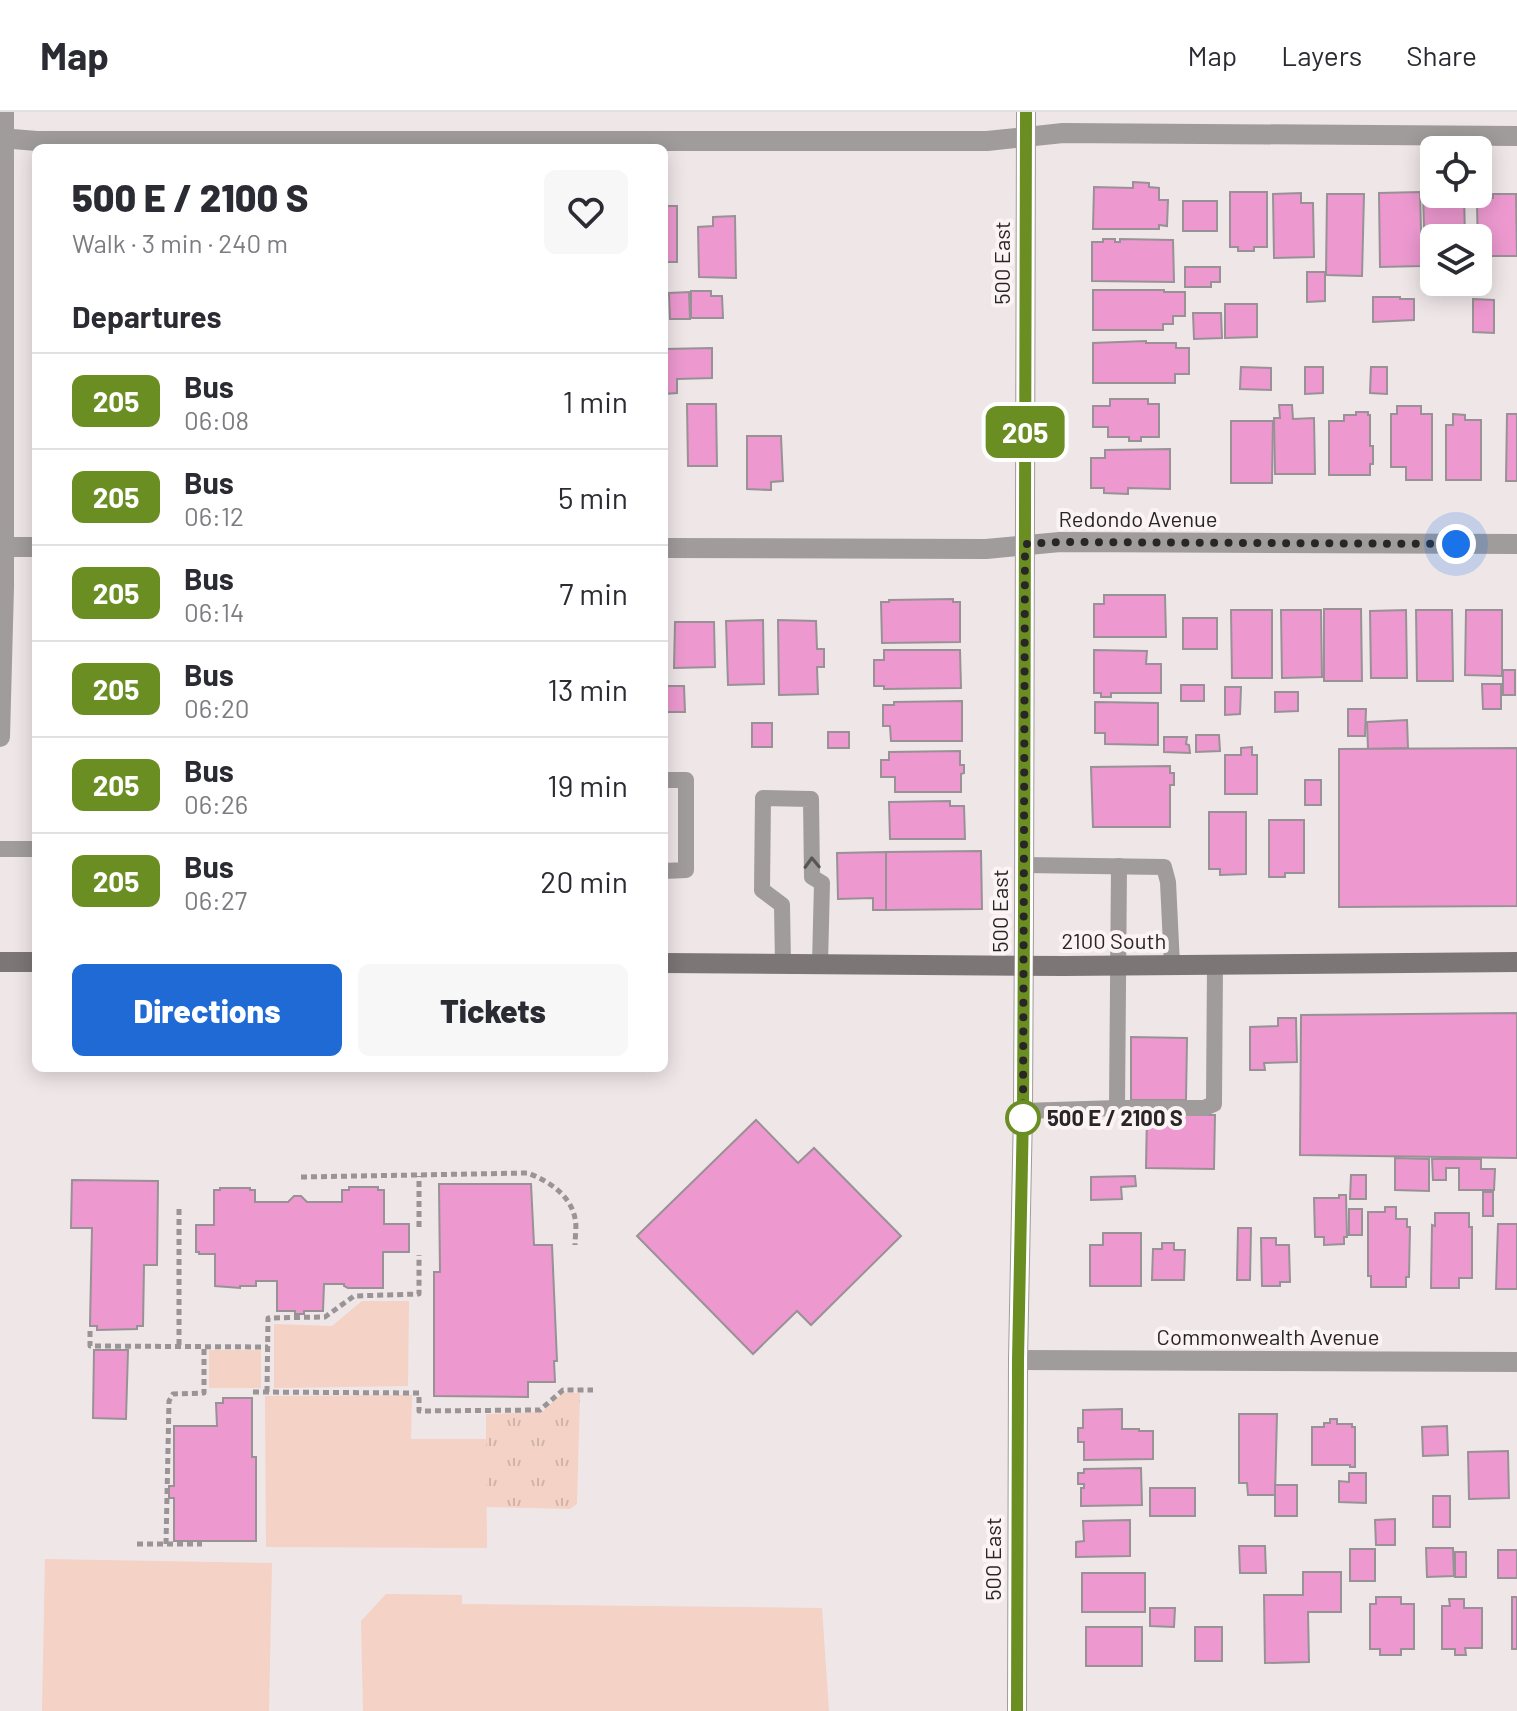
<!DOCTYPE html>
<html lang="en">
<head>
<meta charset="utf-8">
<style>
  body { margin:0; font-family:Barlow,sans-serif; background:#f7f7f7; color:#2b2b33; height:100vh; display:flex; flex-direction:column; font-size:30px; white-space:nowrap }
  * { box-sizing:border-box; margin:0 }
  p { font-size:26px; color:#7c7c81 }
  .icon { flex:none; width:44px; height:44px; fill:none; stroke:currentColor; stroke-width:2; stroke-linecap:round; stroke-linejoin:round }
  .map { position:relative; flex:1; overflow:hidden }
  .details { position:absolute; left:32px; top:32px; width:636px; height:928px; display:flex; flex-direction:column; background:#fff; border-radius:12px; box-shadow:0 4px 20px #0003 }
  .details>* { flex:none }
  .badge { padding:0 16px; border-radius:12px; font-size:28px; line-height:52px }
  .controls { position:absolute; left:1420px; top:24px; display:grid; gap:16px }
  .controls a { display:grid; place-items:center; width:72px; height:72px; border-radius:12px; background:#fff; box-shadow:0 4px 20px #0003; font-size:40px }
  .you { position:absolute; width:40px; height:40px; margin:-20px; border:6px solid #fff; border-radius:50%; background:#1a73e8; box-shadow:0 0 0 12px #1a73e833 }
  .map>.badge { position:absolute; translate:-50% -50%; box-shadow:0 0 0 4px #fff }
  h2 { padding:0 40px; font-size:30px; line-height:72px }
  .round { display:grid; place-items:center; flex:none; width:84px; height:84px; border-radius:12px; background:#f7f7f7 }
  .overview { display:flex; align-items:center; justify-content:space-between; height:136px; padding:0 40px }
  h1 { font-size:38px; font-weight:800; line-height:60px }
  .action { display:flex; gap:16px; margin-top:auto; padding:16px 40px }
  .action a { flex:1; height:92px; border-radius:12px; background:#1f6ad5; color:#fff; font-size:32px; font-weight:800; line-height:92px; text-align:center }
  .action a+a { background:#f7f7f7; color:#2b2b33 }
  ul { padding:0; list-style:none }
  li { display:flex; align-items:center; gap:24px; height:96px; padding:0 40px; border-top:2px solid #e1e1e2 }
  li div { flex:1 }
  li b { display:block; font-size:30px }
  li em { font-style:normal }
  li .badge { min-width:88px; font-weight:700; text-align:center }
  header { display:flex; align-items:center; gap:48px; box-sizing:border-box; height:112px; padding:0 40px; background:#fff; border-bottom:2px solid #e1e1e2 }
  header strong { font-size:38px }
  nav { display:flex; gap:44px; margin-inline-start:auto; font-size:28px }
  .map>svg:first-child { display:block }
  .grass { fill:url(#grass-tufts) }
  .park { fill:#f4d2c5 }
  .building { fill:#ed99d0; stroke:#989195; stroke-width:2 }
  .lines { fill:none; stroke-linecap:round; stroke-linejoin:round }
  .path { stroke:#9a9496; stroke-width:5; stroke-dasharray:6 4; stroke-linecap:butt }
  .service { stroke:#9f9c9b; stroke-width:16 }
  .minor { stroke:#9f9c9b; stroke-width:20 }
  .tertiary { stroke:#9f9c9b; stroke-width:20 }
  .secondary { stroke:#7c7776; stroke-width:20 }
  .oneway { stroke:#585555 }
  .line-casing { stroke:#fff; stroke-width:18 }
  .line { stroke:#6b8e23; stroke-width:12 }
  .walk { stroke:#292627; stroke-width:8; stroke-dasharray:0 14.4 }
  .stop-dot { fill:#fff; stroke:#6b8e23; stroke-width:4 }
  .labels { text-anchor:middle; stroke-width:8; stroke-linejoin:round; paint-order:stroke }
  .street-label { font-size:22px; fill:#292627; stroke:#fcf3f5 }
  .stop-label { font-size:22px; font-weight:bold; fill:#292627; stroke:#fcf3f5; text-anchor:start }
</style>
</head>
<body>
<header>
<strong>Map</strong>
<nav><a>Map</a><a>Layers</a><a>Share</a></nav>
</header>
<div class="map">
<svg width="1517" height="1599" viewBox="0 0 1517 1599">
  <defs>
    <pattern id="grass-tufts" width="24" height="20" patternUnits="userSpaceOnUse" patternTransform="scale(2)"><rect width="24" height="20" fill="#f4d2c5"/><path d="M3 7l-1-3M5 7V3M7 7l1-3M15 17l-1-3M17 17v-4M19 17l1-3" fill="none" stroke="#d1b4a9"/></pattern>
  </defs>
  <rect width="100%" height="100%" fill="#efe6e8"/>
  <path class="grass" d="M563,1281H580L577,1392L570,1397L486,1395V1302L542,1300Z"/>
  <g class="park">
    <path d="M362,1189H409L408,1274L274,1276V1212L332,1214Z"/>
    <rect x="209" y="1238" width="52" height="38"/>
    <path d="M412,1283L411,1327H486L487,1436L266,1435L265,1284Z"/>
    <path d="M45,1447L272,1451L269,1599H42Z"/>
    <path d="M386,1482L462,1483V1492L822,1496L829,1599H363L361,1509Z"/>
  </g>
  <g class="building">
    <path d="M1133,70L1149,71V75L1159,76V88H1168L1167,114L1159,113V117H1093L1094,75L1133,76Z"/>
    <path d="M1230,80H1267V135H1254V139H1238V135H1230Z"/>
    <path d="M1420,80L1422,154L1380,155L1379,81Z"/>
    <path d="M1301,81V91H1313L1314,145L1274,146L1273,82Z"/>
    <path d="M1423,81L1464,82L1465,126H1434V149H1425Z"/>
    <path d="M1327,82H1364L1362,164L1326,163Z"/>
    <path d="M1493,82H1516L1517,144H1478L1477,91H1481V86H1493Z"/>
    <rect x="1183" y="89" width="34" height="30"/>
    <rect x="664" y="94" width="13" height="56"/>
    <path d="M735,104L736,166L699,165L698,115L713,114V105Z"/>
    <path d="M1103,127H1115V130H1120V127L1173,128L1174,170L1092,169V130H1103Z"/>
    <path d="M1185,155H1220V170H1211V175H1185Z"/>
    <path d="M1307,160H1325V189L1307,190Z"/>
    <path d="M1093,178H1164V180H1185V204H1173V212H1163V218H1093Z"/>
    <path d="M691,179H711V184H722L723,206H691Z"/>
    <path d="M689,180L690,207H670L669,181Z"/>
    <path d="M1373,185H1400V187H1414V208L1373,210Z"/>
    <path d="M1473,187L1494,188V221L1473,220Z"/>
    <path d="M1225,192H1257V225L1225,226Z"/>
    <path d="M1193,201H1221L1222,226L1194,227Z"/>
    <path d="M1146,229V231H1176V236H1189V262H1175V271H1093V231Z"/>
    <path d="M712,236V266L677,267V281L664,282V237Z"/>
    <path d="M1241,255L1271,256V278L1240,277Z"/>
    <path d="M1305,255H1323V281L1305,282Z"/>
    <path d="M1371,255H1387V282L1370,281Z"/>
    <path d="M1110,287H1148V292H1159V325H1141V329H1129V325H1108V315H1093V294H1110Z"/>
    <path d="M687,292H716L717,354H688Z"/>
    <path d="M1279,293H1292L1293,307L1314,306L1315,362H1275L1274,306H1280Z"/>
    <path d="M1397,294H1421V302H1432V368H1406V355H1391V302H1397Z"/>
    <path d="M1356,300H1368V303H1370V334H1373V352H1370V363H1329V309H1344V303H1356Z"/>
    <path d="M1453,302L1465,303V308H1481V368H1446V313H1453Z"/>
    <path d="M1507,302H1517V369H1506Z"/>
    <path d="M1231,309H1273L1272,371H1231Z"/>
    <path d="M747,324H781L783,369L771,370V378L747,377Z"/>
    <path d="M1170,337V377L1128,376V382L1104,381V376H1091V346H1105V338Z"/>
    <path d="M1104,483H1165L1166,525H1094V492H1104Z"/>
    <path d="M953,487V490H960V530L882,531L881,490H889V488Z"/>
    <path d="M1324,497H1361L1362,569H1324Z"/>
    <path d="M1231,498H1272V566H1232Z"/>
    <path d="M1281,498H1321L1322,565L1282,566Z"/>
    <path d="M1406,498L1407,566H1371L1370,499Z"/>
    <path d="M1416,498H1452L1453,569H1417Z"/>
    <path d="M1466,498H1502V564L1465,563Z"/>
    <rect x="1183" y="506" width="34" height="31"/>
    <path d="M763,508L764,572L728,573L726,509Z"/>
    <path d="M778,508L816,509L817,537H824V555H817L818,582L779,583Z"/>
    <path d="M675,510H714L715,555L674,556Z"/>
    <path d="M884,538H960L961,576L884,577V574H874V548H884Z"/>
    <path d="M1094,538L1147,539L1146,552H1161V581H1111V585H1101V581H1094Z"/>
    <rect x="1503" y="558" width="12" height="25"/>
    <path d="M1482,572H1501V597H1483Z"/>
    <rect x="1181" y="573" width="23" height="16"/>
    <path d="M664,574H684L685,600H664Z"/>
    <path d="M1225,575H1241L1240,602L1225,603Z"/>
    <path d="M1275,580H1298V599L1275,600Z"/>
    <path d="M962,589V629H891L890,614H883V593H894V590Z"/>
    <path d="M1095,590L1158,591V633L1105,632V621H1095Z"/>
    <path d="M1348,597H1366L1365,624H1348Z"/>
    <path d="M1407,608L1408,636L1368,637L1367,610Z"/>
    <rect x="752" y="611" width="20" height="24"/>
    <rect x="828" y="620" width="21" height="16"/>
    <path d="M1196,623H1219L1220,639L1196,640Z"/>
    <path d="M1164,625H1187L1186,632L1189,633L1190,641L1164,640Z"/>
    <path d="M1252,635V643H1257V682H1225V643H1241V636Z"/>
    <path d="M1517,636V794L1339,795V637Z"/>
    <path d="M960,639V653H964V661L961,662V680H895V665H881V648H889V640Z"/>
    <path d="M1170,654V661H1174V673H1170V715H1093L1091,655Z"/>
    <rect x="1305" y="668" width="16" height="25"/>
    <path d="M950,689V694H964L965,727H890L889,690Z"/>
    <path d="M1209,700H1246V762L1220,763V757H1209Z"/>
    <path d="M1269,708H1304V761H1285V765H1269Z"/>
    <path d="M981,739L982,797L886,798V740Z"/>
    <path d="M886,740V798H873V786L838,787L837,741Z"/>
    <path d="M1517,901V1046L1300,1043L1301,903Z"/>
    <path d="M1278,906H1296L1297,950L1264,951L1265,958H1250V915L1278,914Z"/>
    <path d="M1131,925L1187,926L1186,988H1131Z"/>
    <path d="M1147,1002L1215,1003L1214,1057L1146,1056Z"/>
    <path d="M756,1008L798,1051L814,1036L901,1124L811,1213L797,1199L753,1242L637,1124Z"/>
    <path d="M1395,1046L1429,1047V1079L1395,1078Z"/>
    <path d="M1432,1047H1481V1057H1495L1494,1078H1459V1056H1446V1068H1433Z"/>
    <path d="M1351,1063H1366V1087H1350Z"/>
    <path d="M1135,1064L1136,1074L1121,1075L1122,1087L1091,1088V1065Z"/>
    <path d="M72,1068L158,1069L157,1153H144L143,1214H137V1217L97,1218V1214H90L92,1116H71Z"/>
    <path d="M439,1072H531L534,1133H552L557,1249H554L555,1270H528V1285L434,1284V1160H440Z"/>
    <path d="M349,1075H378V1078H384V1112H409V1140H383V1176H348L344,1174V1172H324L323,1199H304V1202H295V1199H277V1169H256V1174H240V1176L215,1174V1142H199V1140H196V1113H214V1078H220V1076H250V1078H255V1090H288L294,1084H301L307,1090H342V1078H349Z"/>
    <rect x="1483" y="1080" width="10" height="24"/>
    <path d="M1339,1083H1346L1347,1125H1344V1132L1324,1133V1125H1315L1314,1086H1339Z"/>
    <path d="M1385,1095H1396V1107H1407V1115H1410L1409,1165H1406V1175H1371V1164H1368V1100H1385Z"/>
    <rect x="1349" y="1097" width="13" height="26"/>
    <path d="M1435,1101H1469V1115H1472V1166H1459V1176H1431L1432,1113L1435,1114Z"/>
    <path d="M1498,1112H1517V1177H1496Z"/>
    <path d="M1238,1116H1251L1250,1168H1237Z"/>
    <path d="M1103,1121H1141V1174H1090V1133H1103Z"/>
    <path d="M1261,1126H1276V1133H1289L1290,1170H1280V1174H1262Z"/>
    <path d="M1162,1131H1174V1138H1185L1184,1168H1152L1153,1137H1162Z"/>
    <path d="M94,1238H128L126,1307L93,1306Z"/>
    <path d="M223,1286H252V1345H256V1429H174V1386H169V1374H174V1314H217L216,1291H223Z"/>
    <path d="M1122,1297V1317H1139V1319H1153V1347L1084,1348V1330H1078V1316H1083V1298Z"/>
    <path d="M1239,1302H1277L1275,1383H1248L1247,1371H1239Z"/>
    <path d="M1330,1307H1337V1312H1352V1315H1355V1355H1350V1353H1312V1315H1324V1311H1330Z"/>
    <path d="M1447,1314L1448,1343L1423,1344L1422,1315Z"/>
    <path d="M1508,1339L1509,1386L1469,1387L1468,1340Z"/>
    <path d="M1141,1356L1142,1393L1081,1394V1376H1084V1372H1078V1361H1084V1357Z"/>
    <path d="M1349,1361H1366V1391L1339,1390V1369L1349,1370Z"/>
    <rect x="1275" y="1373" width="22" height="31"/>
    <rect x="1150" y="1376" width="45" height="28"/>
    <rect x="1433" y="1384" width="17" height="31"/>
    <path d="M1395,1407V1433H1376L1375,1408Z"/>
    <path d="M1130,1408V1444L1076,1445V1430L1084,1429L1083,1409Z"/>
    <path d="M1239,1434H1265L1266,1461H1240Z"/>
    <path d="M1426,1436H1453L1454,1464L1427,1465Z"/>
    <rect x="1350" y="1437" width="25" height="32"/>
    <rect x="1498" y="1438" width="19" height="28"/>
    <rect x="1455" y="1440" width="11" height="25"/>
    <path d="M1303,1460H1341V1500H1308L1309,1550L1265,1551L1264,1483H1303Z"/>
    <rect x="1082" y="1461" width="63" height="39"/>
    <path d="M1376,1485H1401V1492H1414V1537H1401V1543H1380V1537H1370V1492H1376Z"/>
    <rect x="1512" y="1485" width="5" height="52"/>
    <path d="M1449,1487H1464V1496H1482V1536H1465L1466,1543H1455V1537H1442V1494H1450Z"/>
    <path d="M1150,1496H1175L1174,1515L1150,1514Z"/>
    <rect x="1086" y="1515" width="56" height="39"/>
    <rect x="1195" y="1515" width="27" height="34"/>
  </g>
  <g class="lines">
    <g class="path">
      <path d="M301,1065L528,1061C548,1069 570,1082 575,1106C577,1114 575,1125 575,1133"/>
      <path d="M179,1097V1234"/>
      <path d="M419,1115V1064"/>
      <path d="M90,1219V1234L268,1235"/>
      <path d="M253,1280L419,1281V1299L540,1298L563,1278H593"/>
      <path d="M267,1280L268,1206L325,1205L354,1184L419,1182V1143"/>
      <path d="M137,1432H202"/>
      <path d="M166,1432L169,1289L173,1282L204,1281V1234"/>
    </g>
    <g class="service">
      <path d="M664,668H686V758L664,759"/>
      <path d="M0,737H36"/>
      <path d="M1024,753L1164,755L1168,770L1172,853"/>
      <path d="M783,852L782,793L762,778L763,686L811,687L812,765L822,771L820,852"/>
      <path d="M1117,996H1204L1214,992L1215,852"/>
      <path d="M1023,999L1117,996L1119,754"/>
    </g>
    <g class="minor">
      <path d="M0,26L37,29H987L1063,21L1517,24"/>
      <path d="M0,435H36"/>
      <path d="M664,436L986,437L1060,430L1517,432"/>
      <path d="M0,625L4,475V0"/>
      <path d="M1018,1248L1517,1250"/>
    </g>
    <path class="tertiary" d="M1017,1599L1018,1248L1023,999L1024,801L1026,0"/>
    <g class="secondary">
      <path d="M0,850H36"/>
      <path d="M664,851L1064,854L1517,850"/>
    </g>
  </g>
  <defs><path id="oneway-chevron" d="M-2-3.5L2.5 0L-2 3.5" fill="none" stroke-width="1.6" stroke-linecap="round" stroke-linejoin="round" transform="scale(2)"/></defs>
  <use class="oneway" href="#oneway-chevron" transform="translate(812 751) rotate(-92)"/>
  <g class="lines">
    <g class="line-casing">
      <path id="line" d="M1017,1599L1018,1248L1023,999L1024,801L1026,0"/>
    </g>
    <use href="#line" class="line"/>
    <path class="walk" d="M1023,1006L1025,432L1060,430L1456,432"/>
  </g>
  <circle class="stop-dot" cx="1023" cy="1006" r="16"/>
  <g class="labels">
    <g class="street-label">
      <text transform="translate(1002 151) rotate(-90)" y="8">500 East</text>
      <text x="1138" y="415">Redondo Avenue</text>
      <text transform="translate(1000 799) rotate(-90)" y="8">500 East</text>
      <text x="1114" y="837">2100 South</text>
      <text x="1268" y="1233">Commonwealth Avenue</text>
      <text transform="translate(993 1447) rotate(-90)" y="8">500 East</text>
    </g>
    <g class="stop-label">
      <text x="1047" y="1014">500 E / 2100 S</text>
    </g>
  </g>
</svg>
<div class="controls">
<a><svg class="icon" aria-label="locate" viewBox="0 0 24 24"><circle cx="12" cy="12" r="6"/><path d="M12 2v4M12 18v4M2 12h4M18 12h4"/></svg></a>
<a><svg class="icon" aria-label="layers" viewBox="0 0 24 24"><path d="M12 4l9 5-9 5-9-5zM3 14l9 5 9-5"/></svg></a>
</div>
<div class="you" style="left:1456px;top:432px"></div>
<b class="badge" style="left:1025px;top:320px;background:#6b8e23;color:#fff">205</b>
<section class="details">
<div class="overview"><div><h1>500 E / 2100 S</h1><p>Walk · 3 min · 240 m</p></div><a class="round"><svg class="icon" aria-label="heart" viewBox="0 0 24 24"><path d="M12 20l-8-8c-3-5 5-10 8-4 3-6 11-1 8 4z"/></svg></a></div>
<h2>Departures</h2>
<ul>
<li><span class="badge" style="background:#6b8e23;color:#fff">205</span><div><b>Bus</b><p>06:08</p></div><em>1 min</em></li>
<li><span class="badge" style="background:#6b8e23;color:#fff">205</span><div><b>Bus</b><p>06:12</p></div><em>5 min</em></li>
<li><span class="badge" style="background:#6b8e23;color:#fff">205</span><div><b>Bus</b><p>06:14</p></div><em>7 min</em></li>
<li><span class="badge" style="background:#6b8e23;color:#fff">205</span><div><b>Bus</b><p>06:20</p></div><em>13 min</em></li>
<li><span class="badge" style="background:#6b8e23;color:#fff">205</span><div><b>Bus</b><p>06:26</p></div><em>19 min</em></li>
<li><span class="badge" style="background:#6b8e23;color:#fff">205</span><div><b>Bus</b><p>06:27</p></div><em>20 min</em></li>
</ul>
<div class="action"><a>Directions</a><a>Tickets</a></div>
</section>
</div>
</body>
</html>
